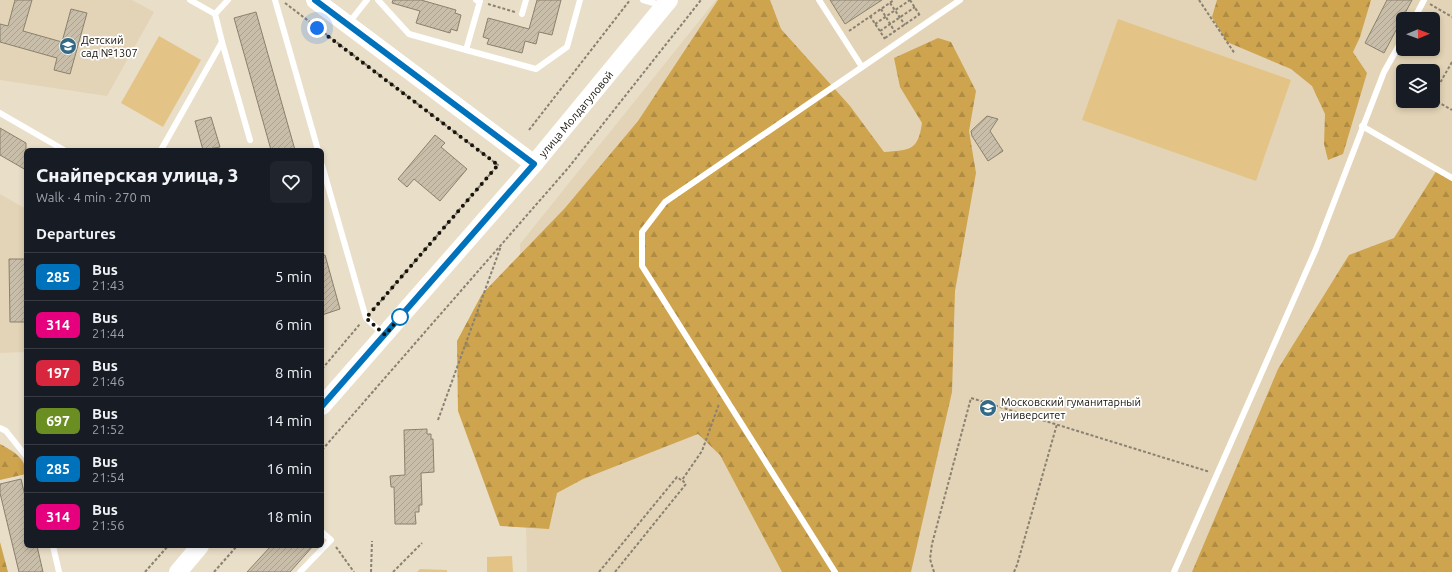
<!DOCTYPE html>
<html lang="en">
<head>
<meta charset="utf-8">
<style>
  body { margin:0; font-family:Ubuntu,sans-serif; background:#20242c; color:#f1f3f6; height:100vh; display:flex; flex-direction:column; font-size:15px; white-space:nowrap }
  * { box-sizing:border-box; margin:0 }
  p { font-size:13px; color:#9ea1a6 }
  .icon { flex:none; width:22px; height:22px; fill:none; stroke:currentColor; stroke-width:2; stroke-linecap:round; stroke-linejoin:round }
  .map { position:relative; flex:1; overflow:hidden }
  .sheet { position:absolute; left:24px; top:148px; width:300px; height:400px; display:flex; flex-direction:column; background:#171b24; border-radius:6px; box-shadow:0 2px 6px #0003 }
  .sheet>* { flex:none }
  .badge { padding:0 8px; border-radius:6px; font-size:14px; line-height:26px }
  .needle { width:26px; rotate:89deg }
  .tools { position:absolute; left:1396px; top:12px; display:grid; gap:8px }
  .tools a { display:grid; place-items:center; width:44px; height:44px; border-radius:6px; background:#171b24; box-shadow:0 2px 6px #0003; font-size:20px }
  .you { position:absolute; width:20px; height:20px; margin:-10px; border:3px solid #fff; border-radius:50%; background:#1a73e8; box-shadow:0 0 0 6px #1a73e833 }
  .map>.badge { position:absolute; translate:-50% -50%; box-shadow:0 0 0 2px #fff }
  h2 { padding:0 12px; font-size:15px; line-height:36px }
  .round { display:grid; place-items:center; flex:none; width:42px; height:42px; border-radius:6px; background:#20242c }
  .overview { display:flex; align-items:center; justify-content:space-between; height:68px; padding:0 12px }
  h1 { font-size:19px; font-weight:800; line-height:30px }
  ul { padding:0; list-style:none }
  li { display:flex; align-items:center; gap:12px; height:48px; padding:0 12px; border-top:1px solid #363941 }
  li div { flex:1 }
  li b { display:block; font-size:15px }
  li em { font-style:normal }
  li .badge { min-width:44px; font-weight:700; text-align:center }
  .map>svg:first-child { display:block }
  .built { fill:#e3d4b7; fill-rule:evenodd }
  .forest { fill:url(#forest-firs) }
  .green { fill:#e4c486 }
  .building { fill:url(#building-hatch); stroke:#8a806c }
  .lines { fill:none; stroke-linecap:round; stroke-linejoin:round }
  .path { stroke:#898172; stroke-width:2; stroke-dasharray:3 2; stroke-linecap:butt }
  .lane { stroke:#fff; stroke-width:6 }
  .secondary { stroke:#fff; stroke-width:18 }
  .line-casing { stroke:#fff; stroke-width:9 }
  .line { stroke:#0072bc; stroke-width:6 }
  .walk { stroke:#18140c; stroke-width:4; stroke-dasharray:0 7.2 }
  .stop-dot { fill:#fff; stroke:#0072bc; stroke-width:2 }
  .labels { text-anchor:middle; stroke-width:3.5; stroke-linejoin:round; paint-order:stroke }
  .poi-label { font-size:11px; fill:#18140c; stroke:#fff; text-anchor:start }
  .street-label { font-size:11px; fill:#18140c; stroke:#fff }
</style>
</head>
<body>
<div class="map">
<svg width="1452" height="572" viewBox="0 0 1452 572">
  <defs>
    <pattern id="forest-firs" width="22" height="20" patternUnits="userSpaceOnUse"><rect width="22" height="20" fill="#cea44e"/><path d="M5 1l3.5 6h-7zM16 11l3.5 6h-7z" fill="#b08c43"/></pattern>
    <pattern id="building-hatch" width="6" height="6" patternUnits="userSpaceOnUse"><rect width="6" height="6" fill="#c9bea9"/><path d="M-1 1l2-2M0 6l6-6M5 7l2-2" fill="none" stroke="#aca290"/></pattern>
  </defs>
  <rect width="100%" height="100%" fill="#e9dec8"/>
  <g class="built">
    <path d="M0,0H132L154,12L107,96L0,80Z"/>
    <path d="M716,0H1452V572H527L520,244ZM1403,19H1433V49H1403ZM1403,71H1433V101H1403Z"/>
    <path d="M0,194L26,209V352L0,353Z"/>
  </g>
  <g class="forest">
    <path d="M718,0H770L781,29L850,106L884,152C910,150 918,151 922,123L900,87L894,58L938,38L951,42L976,91L969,131L976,173L955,291L952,392L911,572H782L720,455L698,434L583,479L557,493L549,529L500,526L458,411L457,341L482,294L565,208L638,121Z"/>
    <path d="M1217,0H1371L1360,37L1353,52L1367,73L1343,154L1328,160L1324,144L1325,114L1312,86L1291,69L1227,42L1212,17Z"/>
    <path d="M1437,170L1452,178V572H1192L1278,369L1349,255L1394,238Z"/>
    <path d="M0,444C13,451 26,458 26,474L0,480Z"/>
    <path d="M0,542L8,572H0Z"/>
  </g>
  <g class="green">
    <path d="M1118,19L1291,80L1256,181L1082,120Z"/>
    <path d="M159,36L201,60L163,127L121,103Z"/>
    <path d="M512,556L513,572H487V557Z"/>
    <path d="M420,569L447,570V572H417Z"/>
  </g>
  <g class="building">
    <path d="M15,0H32L23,31L62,42L71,9L87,13L70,74L54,70L57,58L0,42V24L8,26Z"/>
    <path d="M393,0H421L456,10L455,13L461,15L457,31L451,29L450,33L416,23L420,11L392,3Z"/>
    <path d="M537,0H561L552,35L539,32L536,44L525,41L522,53L487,44L489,39L483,37L488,18L529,29Z"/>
    <path d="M830,0H882L845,24Z"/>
    <path d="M1387,0H1412L1384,53L1365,43Z"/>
    <path d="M256,12L295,150H271L234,18Z"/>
    <path d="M987,116L998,119L990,131L1003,151L988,161L972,136L971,131Z"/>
    <path d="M211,117L220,147L203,150L195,121Z"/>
    <path d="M0,128L26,143V170L0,155Z"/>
    <path d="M435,135L445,143L441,147L467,169L440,201L414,179L407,187L398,179Z"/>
    <path d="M322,255H325L340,309L322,315Z"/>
    <path d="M9,259H25L26,322H10Z"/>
    <path d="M427,429V434H431V439H433L434,472L421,473L422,505H419V512H415L416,524H395L394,487H391L390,476L405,475L404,430Z"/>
    <path d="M21,479L26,500V546H37L43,572H19L0,493V484Z"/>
    <path d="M271,546H313L290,572H247Z"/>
  </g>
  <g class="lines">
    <g class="path">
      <path d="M910,0L919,14"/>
      <path d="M1199,0L1235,54"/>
      <path d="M285,3L498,165L373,310"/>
      <path d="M890,3L905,25"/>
      <path d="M488,4L515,12"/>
      <path d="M1430,4L1452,17"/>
      <path d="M881,9L895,32"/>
      <path d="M870,16L885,39"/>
      <path d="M875,24L910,0"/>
      <path d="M849,31L894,0"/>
      <path d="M880,31L915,7"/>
      <path d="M885,38L920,14"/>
      <path d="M1433,95L1452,62"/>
      <path d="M1433,99L1452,110"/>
      <path d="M529,130L630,0"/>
      <path d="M322,369L360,324"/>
      <path d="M438,420L501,246"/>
      <path d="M322,450L569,167L701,0"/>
      <path d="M336,547L354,572"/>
      <path d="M145,572L168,546"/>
      <path d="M214,572L237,546"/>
      <path d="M371,572L372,541"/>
      <path d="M393,572L422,543"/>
      <path d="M599,572L677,477L681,480"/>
      <path d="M615,572L686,484L682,480L702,451L719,404"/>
      <path d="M934,572L930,559L932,544L971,398L1210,472"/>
      <path d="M1014,572L1017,565L1057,424"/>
    </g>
    <g class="lane">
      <path d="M190,0L215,14L228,0"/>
      <path d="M275,0L318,150"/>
      <path d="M378,0L409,34L466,50"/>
      <path d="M476,0L480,1L466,50L536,69L567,47L580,0"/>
      <path d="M643,0L661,5"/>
      <path d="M819,0L862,67"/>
      <path d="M522,14L526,0"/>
      <path d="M1414,19L1424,0"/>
      <path d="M348,24L367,0"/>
      <path d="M222,42L250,140"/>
      <path d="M0,113L64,150"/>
      <path d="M1362,126L1452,178"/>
      <path d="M161,150L222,42L215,14"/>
      <path d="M322,165L366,318L383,334"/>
      <path d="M0,428L6,431L26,456"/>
      <path d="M53,546L59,572"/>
      <path d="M300,572L331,540L322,532"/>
      <path d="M835,572L642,266V232L665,202L960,0"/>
      <path d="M1174,572L1316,249L1384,72L1403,38"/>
    </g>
    <g class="secondary">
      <path d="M315,0L534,164"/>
      <path d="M322,406L534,164L669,0"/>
      <path d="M178,572L200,546"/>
    </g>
  </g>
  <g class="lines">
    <g class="line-casing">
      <path id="line" d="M315,0L534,164L322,406"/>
    </g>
    <use href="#line" class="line"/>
    <path class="walk" d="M317,28L498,165L366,318L385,335L400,317"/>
  </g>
  <defs>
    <g id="school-disc" transform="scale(0.9)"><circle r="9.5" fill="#336985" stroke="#fff"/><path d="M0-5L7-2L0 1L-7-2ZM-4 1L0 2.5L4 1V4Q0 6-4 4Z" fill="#fff"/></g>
    <g id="university-disc" transform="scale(0.9)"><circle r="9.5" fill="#336985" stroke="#fff"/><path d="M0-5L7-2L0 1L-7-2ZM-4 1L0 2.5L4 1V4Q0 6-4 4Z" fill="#fff"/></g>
  </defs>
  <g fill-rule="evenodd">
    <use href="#school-disc" x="68" y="46"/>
    <use href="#university-disc" x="988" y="408"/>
  </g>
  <circle class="stop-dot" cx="400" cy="317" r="8"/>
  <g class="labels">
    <g class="poi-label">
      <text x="81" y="44">Детский<tspan x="81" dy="13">сад №1307</tspan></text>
      <text x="1001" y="406">Московский гуманитарный<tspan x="1001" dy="13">университет</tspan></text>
    </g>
    <g class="street-label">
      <text transform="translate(576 114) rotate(-50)" y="4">улица Молдагуловой</text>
    </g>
  </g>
</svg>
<div class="tools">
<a><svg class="needle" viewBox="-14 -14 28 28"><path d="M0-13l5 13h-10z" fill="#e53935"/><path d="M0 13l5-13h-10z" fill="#9ea1a6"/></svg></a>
<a><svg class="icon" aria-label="layers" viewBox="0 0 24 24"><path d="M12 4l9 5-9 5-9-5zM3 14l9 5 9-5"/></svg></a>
</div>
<div class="you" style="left:317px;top:28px"></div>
<section class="sheet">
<div class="overview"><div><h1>Снайперская улица, 3</h1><p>Walk · 4 min · 270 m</p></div><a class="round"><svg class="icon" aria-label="heart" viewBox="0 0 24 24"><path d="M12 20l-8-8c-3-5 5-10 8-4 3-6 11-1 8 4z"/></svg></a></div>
<h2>Departures</h2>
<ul>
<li><span class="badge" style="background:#0072bc;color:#fff">285</span><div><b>Bus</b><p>21:43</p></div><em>5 min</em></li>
<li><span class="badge" style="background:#e6007e;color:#fff">314</span><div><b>Bus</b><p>21:44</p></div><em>6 min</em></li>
<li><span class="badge" style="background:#d7263d;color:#fff">197</span><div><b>Bus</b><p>21:46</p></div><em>8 min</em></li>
<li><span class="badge" style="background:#6b8e23;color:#fff">697</span><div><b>Bus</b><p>21:52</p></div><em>14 min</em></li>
<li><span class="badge" style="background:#0072bc;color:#fff">285</span><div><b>Bus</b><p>21:54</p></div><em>16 min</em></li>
<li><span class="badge" style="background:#e6007e;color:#fff">314</span><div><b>Bus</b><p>21:56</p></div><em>18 min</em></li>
</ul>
</section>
</div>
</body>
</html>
